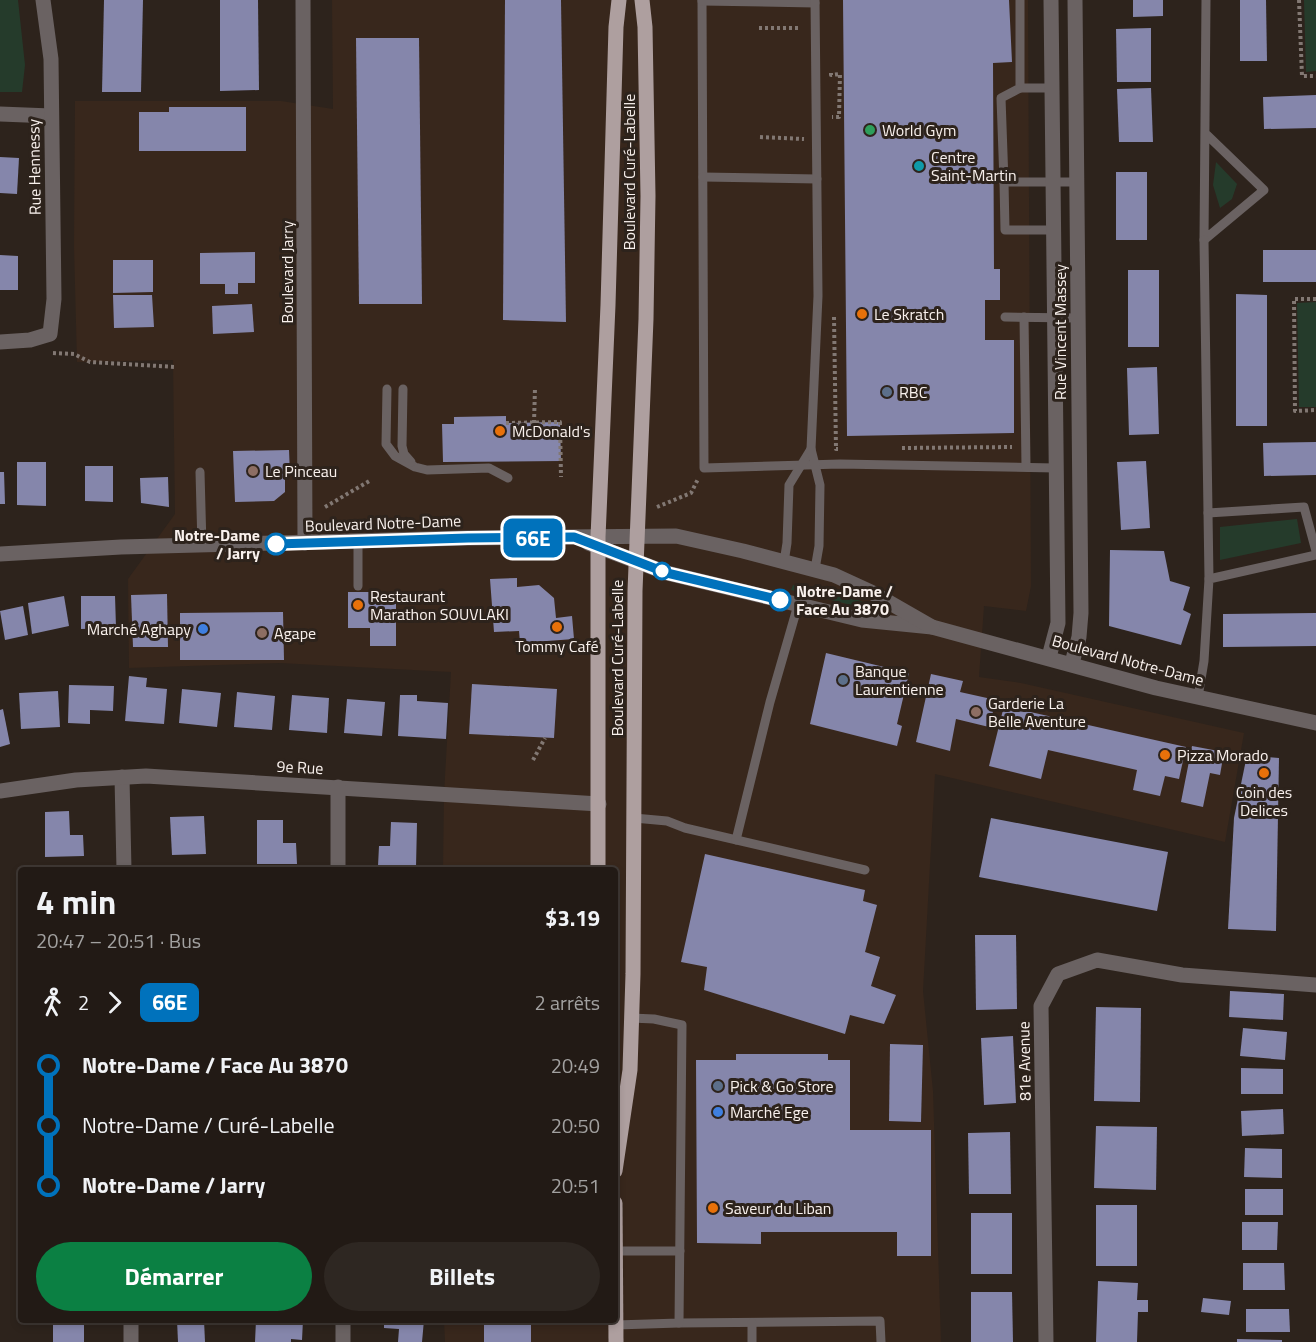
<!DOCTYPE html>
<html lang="fr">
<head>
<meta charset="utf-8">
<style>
  body { margin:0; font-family:"Titillium Web",sans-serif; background:#2e2722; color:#f1f3f6; height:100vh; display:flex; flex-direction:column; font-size:22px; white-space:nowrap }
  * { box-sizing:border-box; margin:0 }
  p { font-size:20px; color:#a2a1a0 }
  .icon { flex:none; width:33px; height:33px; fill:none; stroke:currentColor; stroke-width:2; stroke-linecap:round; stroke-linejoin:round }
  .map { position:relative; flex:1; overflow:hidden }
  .drawer { position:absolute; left:18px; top:867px; width:600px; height:456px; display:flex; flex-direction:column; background:#221a15; border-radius:6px; box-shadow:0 3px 9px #0003,0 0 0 2px #3f3834 }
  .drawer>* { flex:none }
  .badge { padding:0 12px; border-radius:9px; font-size:21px; line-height:39px }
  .map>.badge { position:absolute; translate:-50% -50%; box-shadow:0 0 0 3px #fff }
  .legs { display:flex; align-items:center; gap:9px; height:66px; padding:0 18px; font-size:20px }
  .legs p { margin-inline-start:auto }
  .headline { display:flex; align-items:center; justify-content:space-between; height:102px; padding:0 18px }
  h1 { font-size:33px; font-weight:700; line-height:45px }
  .cta { display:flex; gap:12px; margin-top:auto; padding:12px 18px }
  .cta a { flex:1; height:69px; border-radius:36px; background:#0b8043; color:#fff; font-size:24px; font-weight:700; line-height:69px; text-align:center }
  .cta a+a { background:#2e2722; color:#f1f3f6 }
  ul { padding:0 18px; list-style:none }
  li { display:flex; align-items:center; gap:21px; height:60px; font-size:22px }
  li i { display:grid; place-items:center; width:9px; height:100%; margin:0 8px; background:currentColor }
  li i::after { content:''; width:15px; height:15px; margin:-8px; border:4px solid; border-radius:50%; background:#221a15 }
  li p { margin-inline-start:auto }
  li:first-child i { background:linear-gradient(#0000 50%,currentColor 0) }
  li:last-child i { background:linear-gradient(currentColor 50%,#0000 0) }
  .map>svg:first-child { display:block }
  .built { fill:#38271c }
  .green { fill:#253b2b }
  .building { fill:#8586ab }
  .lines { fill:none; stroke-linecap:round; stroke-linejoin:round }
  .path { stroke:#827873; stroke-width:4; stroke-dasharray:3 3; stroke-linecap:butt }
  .service { stroke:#6a6262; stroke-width:9 }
  .minor { stroke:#6a6262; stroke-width:15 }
  .tertiary { stroke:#6a6262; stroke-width:15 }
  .primary { stroke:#ae9f9f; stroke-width:15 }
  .line-1-casing { stroke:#fff; stroke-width:14 }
  .line-1 { stroke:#0072bc; stroke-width:9 }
  .leisure-dot { fill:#2e9e5b; stroke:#2d231c; stroke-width:2 }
  .culture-dot { fill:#0f9aa8; stroke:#2d231c; stroke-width:2 }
  .food-dot { fill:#e8710a; stroke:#2d231c; stroke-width:2 }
  .service-dot { fill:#5c6f8a; stroke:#2d231c; stroke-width:2 }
  .education-dot { fill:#8d6e63; stroke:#2d231c; stroke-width:2 }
  .stop-1-dot { fill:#fff; stroke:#0072bc; stroke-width:3 }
  .shop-dot { fill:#3f7fe0; stroke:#2d231c; stroke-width:2 }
  .labels { text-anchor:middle; stroke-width:6; stroke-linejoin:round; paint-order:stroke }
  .poi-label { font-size:16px; fill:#f9f1ed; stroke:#2d231c; text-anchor:start }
  .street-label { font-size:16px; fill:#f9f1ed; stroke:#2d231c }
  .stop-label { font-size:16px; font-weight:bold; fill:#f9f1ed; stroke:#2d231c; text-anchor:end }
</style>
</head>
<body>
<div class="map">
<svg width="1316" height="1342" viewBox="0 0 1316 1342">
  <rect width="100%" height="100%" fill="#2d231c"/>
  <path class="built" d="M332,0H1028L1031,586L1026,611L984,606L979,677L1021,683L1244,733L1225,842L935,774L923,991L933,1091L941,1342H445L444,1320H615V870H443L444,794L451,672L280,663L129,668L128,579L175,514L173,360L77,362L74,246L75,101H281L333,109Z"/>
  <g class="green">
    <path d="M0,0H18L25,65L22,92H0Z"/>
    <path d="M1304,0H1316V71L1306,72Z"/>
    <path d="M1216,162L1237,184L1232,199L1220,208L1213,185Z"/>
    <path d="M1316,302V407H1299L1297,303Z"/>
    <path d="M1297,519L1301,543L1220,560V527Z"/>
    <path d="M793,585L831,588L865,603L863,608L791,590Z"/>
  </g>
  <g class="building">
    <path d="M104,0H143L141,92H102Z"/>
    <path d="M220,0H258L259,90L220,91Z"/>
    <path d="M505,0H561L566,322L503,320Z"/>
    <path d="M843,0H1009L1012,62L993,63L994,269H1000V300H985V340H1014V433L847,436Z"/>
    <path d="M1133,0H1163V16L1133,17Z"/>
    <path d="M1240,0H1266L1267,61H1240Z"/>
    <path d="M1151,28V82H1117L1116,29Z"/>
    <path d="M356,38H419L422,304H359Z"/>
    <path d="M1151,88L1153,142H1119L1117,89Z"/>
    <path d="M1316,95V128L1264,129L1263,97Z"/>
    <path d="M169,107H246V151H139V112H169Z"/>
    <path d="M0,157L19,158L17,194L0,193Z"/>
    <rect x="1116" y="172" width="31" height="68"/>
    <rect x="1263" y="250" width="53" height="32"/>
    <path d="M255,252V283H238V294H225V284H200V253Z"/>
    <path d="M0,255L18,256V290H0Z"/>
    <path d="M113,260H153V292L113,293Z"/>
    <rect x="1128" y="270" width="31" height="77"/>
    <path d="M1236,294L1267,295V426H1236Z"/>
    <path d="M113,295H152L154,327L114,328Z"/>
    <path d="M252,304L254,332L213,334L212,306Z"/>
    <path d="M1157,367L1159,434L1129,435L1127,368Z"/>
    <path d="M506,416V423L560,422L561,461L443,462L442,424H454V417Z"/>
    <path d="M1316,442V475L1264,476L1263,443Z"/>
    <path d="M289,450L290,474L285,476V492L274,501L235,502L233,451Z"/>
    <path d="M1146,461L1150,528L1121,530L1117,462Z"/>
    <path d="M17,462H46V506L17,505Z"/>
    <path d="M85,466H113V502L85,501Z"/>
    <path d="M0,472H4L5,504H0Z"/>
    <path d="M168,477L169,507L141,503L140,478Z"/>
    <path d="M1110,550L1164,551L1170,581L1190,587L1183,610L1191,614L1181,645L1109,626Z"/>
    <path d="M517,578V587L539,585L554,598L556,618L572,616L574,639L520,643L519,631L494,632L490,579Z"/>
    <path d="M348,592H396V646H370V628H348Z"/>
    <path d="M167,594L168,647H133L131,595Z"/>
    <path d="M64,596L69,626L32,634L28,603Z"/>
    <path d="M81,596H115L116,628L81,629Z"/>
    <path d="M23,606L28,635L5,640L0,611Z"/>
    <path d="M283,612L284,660H180V613Z"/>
    <path d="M1316,613V646L1223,647V614Z"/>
    <path d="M826,653L909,673L897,724L902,726L897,746L810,724Z"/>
    <path d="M931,674L963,681L960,692L996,700L989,727L956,719L950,751L916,742Z"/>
    <path d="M129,676L147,678L146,687L167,689L164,724L125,721Z"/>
    <path d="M472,684L557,689L554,738L469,734Z"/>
    <path d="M69,685L114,686L113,711L90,710V724L68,723Z"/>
    <path d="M182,689L221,693L217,727L179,723Z"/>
    <path d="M58,691L60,727L21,729L19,693Z"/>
    <path d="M237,692L275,696L272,730L234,727Z"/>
    <path d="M292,695L329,698L327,733L289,730Z"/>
    <path d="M400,695H417V701L448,703L446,739L398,736Z"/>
    <path d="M347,699L385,702L382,736L344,733Z"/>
    <path d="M1004,706L1186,747L1179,779L1165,776L1160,796L1133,790L1137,770L1048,750L1041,779L989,766Z"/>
    <path d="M3,709L10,744L0,747V710Z"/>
    <path d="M1192,746L1224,752L1220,775L1210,773L1203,807L1181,802Z"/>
    <path d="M1247,755L1279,758L1276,931L1228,929L1234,818Z"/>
    <path d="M69,811L70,835H83L84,856L45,857V812Z"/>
    <path d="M204,816L206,854L172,855L170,817Z"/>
    <path d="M991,818L1168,852L1157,911L979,877Z"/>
    <path d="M257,820H283V843H296L297,864H257Z"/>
    <path d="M391,822L417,823L416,867L378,866L379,846H390Z"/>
    <path d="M705,854L865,890L863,901L877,905L865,952L880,957L871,986L896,995L884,1024L850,1015L845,1034L704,990L707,967L681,962Z"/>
    <path d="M40,865L84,866V870H40Z"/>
    <path d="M975,935H1016L1017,1009L976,1010Z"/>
    <path d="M1230,991L1284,994L1283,1020L1229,1017Z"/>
    <path d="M1096,1007L1141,1008L1140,1102L1094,1101Z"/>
    <path d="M1243,1028L1287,1032L1285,1060L1240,1056Z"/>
    <path d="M1013,1036L1016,1103L984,1105L981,1038Z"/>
    <path d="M890,1044L923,1045L921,1122L889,1121Z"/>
    <path d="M736,1054H828V1060H850V1130H931V1256H897V1232H761V1244L697,1243L696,1060H736Z"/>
    <path d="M1241,1068L1283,1069V1094H1241Z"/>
    <path d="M1283,1109L1284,1134L1242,1136L1241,1111Z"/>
    <path d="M1096,1126L1157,1127L1156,1190L1094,1188Z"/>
    <path d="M1010,1132L1011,1194H969L968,1133Z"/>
    <path d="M1245,1148L1282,1149V1178L1244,1177Z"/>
    <rect x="1245" y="1189" width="38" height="26"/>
    <rect x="1096" y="1205" width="41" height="61"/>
    <rect x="971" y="1213" width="41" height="61"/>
    <path d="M1242,1222H1278L1277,1250H1242Z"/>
    <path d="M1243,1263H1284L1285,1290H1243Z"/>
    <path d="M1098,1281L1138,1283L1137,1300H1148V1312H1138L1137,1342H1096Z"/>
    <path d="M971,1292H1012L1013,1342H971Z"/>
    <path d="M1203,1298L1231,1301L1229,1315L1201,1312Z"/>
    <path d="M1246,1309H1289L1290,1332H1246Z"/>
    <rect x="53" y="1320" width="31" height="22"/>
    <path d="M177,1320H204L205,1342H178Z"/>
    <path d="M256,1320H303L302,1340L291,1339V1342H255Z"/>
    <path d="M384,1320H424L422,1342H398L399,1329L384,1328Z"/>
    <rect x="484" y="1320" width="47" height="22"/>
    <path d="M1237,1339L1282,1340V1342H1237Z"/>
  </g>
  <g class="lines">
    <g class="path">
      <path d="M1299,0L1302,76H1316"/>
      <path d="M759,28H801"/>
      <path d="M831,73V75L840,74L839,117H832"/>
      <path d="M760,137L804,139"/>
      <path d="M1316,299H1294L1295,411L1316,410"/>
      <path d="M834,317L836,449H838"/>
      <path d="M53,353L74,354L90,362L176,367"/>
      <path d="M506,423L560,422L561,477"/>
      <path d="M534,423L535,388"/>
      <path d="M902,448L1012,447"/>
      <path d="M325,507L371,480"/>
      <path d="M657,507L691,493L698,479"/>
      <path d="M533,760L545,738"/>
    </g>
    <g class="service">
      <path d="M702,0L704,468L840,464L1056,468"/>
      <path d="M1020,0V88L1001,98L1004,182H1076"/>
      <path d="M702,1L815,3"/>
      <path d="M1020,88H1052"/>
      <path d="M1206,134L1264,190L1204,240L1206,0"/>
      <path d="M703,177L817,179"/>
      <path d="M1004,182L1005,230H1053"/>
      <path d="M1204,240L1208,513L1304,507L1316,551"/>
      <path d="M1005,317L1078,318"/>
      <path d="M1024,317L1026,467"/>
      <path d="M387,389L386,444L395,456L415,467L427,470L489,468L508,478"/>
      <path d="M403,389L402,446L404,454L411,462"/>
      <path d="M200,472L202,546"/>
      <path d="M1208,513L1209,579"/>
      <path d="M784,562L787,543L789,485L811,449"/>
      <path d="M815,569L819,546L820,485L811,449L818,296L815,0"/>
      <path d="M358,586V542"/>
      <path d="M1198,697L1204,661L1209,579L1316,555"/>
      <path d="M634,818L667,821L685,828L865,870"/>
      <path d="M736,840L770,702L798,605"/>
      <path d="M616,1251H680"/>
      <path d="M679,1323L880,1321L881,1342"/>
      <path d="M752,1323V1342"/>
      <path d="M616,1325L679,1323L682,1025L654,1019L631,1018"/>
    </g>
    <g class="minor">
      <path d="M303,0L305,543"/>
      <path d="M0,114L51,116"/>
      <path d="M0,342L30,340L50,334L54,299L51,59L43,0"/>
      <path d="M1049,657L1058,623L1051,0"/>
      <path d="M1072,663L1079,637L1081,613L1075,0"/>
      <path d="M122,777L124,870"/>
      <path d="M0,791L76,780L146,776L599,804"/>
      <path d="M338,870V787"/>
      <path d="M131,1320V1342"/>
      <path d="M343,1320V1342"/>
      <path d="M1046,1342L1041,1006L1058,974L1097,960L1182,975L1316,985"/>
    </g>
    <g class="tertiary">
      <path d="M588,543L667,573L696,580L862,620L932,627L1156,688L1316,723"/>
      <path d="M0,554L121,547L468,538L676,536L743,551L834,575L871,592L932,627"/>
    </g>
    <g class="primary">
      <path d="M598,870V537L608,305L616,27L619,0"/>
      <path d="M615,1171L630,1070L633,974L635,591L646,319L648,196L645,27L642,0"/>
      <path d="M615,1203L616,1342"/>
    </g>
  </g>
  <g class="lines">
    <g class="line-1-casing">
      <path id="line-1" d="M276,544L468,538L574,537L667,573L780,600"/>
    </g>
    <use href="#line-1" class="line-1"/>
  </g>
  <circle class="leisure-dot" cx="870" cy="130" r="6"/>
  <circle class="culture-dot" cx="919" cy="166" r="6"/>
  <g class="food-dot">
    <circle cx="862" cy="314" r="6"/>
    <circle cx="500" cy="431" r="6"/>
    <circle cx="358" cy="605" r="6"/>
    <circle cx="557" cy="627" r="6"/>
    <circle cx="1165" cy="755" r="6"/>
    <circle cx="1264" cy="773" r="6"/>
    <circle cx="713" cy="1208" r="6"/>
  </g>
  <g class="service-dot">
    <circle cx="887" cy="392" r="6"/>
    <circle cx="843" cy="680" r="6"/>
    <circle cx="718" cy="1086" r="6"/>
  </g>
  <g class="education-dot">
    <circle cx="253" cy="471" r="6"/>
    <circle cx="262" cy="633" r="6"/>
    <circle cx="976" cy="712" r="6"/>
  </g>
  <g class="stop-1-dot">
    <circle cx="276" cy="544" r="10"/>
    <circle cx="662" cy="571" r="8"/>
    <circle cx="780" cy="600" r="10"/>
  </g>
  <g class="shop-dot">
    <circle cx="203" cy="629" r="6"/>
    <circle cx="718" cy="1112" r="6"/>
  </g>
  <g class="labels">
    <g class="poi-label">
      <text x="882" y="136">World Gym</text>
      <text x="931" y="163">Centre<tspan x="931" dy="18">Saint-Martin</tspan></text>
      <text x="874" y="320">Le Skratch</text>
      <text x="899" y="398">RBC</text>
      <text x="512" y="437">McDonald's</text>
      <text x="265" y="477">Le Pinceau</text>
      <text x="370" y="602">Restaurant<tspan x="370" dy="18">Marathon SOUVLAKI</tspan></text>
      <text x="191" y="635" text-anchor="end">Marché Aghapy</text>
      <text x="274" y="639">Agape</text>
      <text x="557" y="652" text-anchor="middle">Tommy Café</text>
      <text x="855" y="677">Banque<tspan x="855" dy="18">Laurentienne</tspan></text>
      <text x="988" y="709">Garderie La<tspan x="988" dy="18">Belle Aventure</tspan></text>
      <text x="1177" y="761">Pizza Morado</text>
      <text x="1264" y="798" text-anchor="middle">Coin des<tspan x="1264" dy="18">Delices</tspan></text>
      <text x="730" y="1092">Pick &amp; Go Store</text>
      <text x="730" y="1118">Marché Ege</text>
      <text x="725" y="1214">Saveur du Liban</text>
    </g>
    <g class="street-label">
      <text transform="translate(34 167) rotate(-91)" y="6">Rue Hennessy</text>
      <text transform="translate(629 172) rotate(-90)" y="6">Boulevard Curé-Labelle</text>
      <text transform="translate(287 272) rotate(-90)" y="6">Boulevard Jarry</text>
      <text transform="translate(1060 332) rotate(-90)" y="6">Rue Vincent Massey</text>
      <text transform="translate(383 523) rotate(-2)" y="6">Boulevard Notre-Dame</text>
      <text transform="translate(617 658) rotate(-90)" y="6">Boulevard Curé-Labelle</text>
      <text transform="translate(1128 660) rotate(15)" y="6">Boulevard Notre-Dame</text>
      <text transform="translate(300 767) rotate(3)" y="6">9e Rue</text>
      <text transform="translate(1024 1061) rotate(-91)" y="6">81e Avenue</text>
    </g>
    <g class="stop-label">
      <text x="260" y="541">Notre-Dame<tspan x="260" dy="18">/ Jarry</tspan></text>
      <text x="796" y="597" text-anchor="start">Notre-Dame /<tspan x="796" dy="18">Face Au 3870</tspan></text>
    </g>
  </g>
</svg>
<b class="badge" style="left:533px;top:538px;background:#0072bc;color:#fff">66E</b>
<section class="drawer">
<div class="headline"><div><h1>4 min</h1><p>20:47 – 20:51 · Bus</p></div><b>$3.19</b></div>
<div class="legs"><svg class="icon" aria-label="walk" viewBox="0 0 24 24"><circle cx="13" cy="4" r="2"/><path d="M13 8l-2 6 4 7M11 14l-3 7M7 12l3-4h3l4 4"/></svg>2<svg class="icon" aria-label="forward" viewBox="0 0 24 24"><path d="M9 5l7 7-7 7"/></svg><b class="badge" style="background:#0072bc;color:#fff">66E</b><p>2 arrêts</p></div>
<ul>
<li><i style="color:#0072bc"></i><b>Notre-Dame / Face Au 3870</b><p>20:49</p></li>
<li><i style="color:#0072bc"></i><span>Notre-Dame / Curé-Labelle</span><p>20:50</p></li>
<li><i style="color:#0072bc"></i><b>Notre-Dame / Jarry</b><p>20:51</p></li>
</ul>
<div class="cta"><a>Démarrer</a><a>Billets</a></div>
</section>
</div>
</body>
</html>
